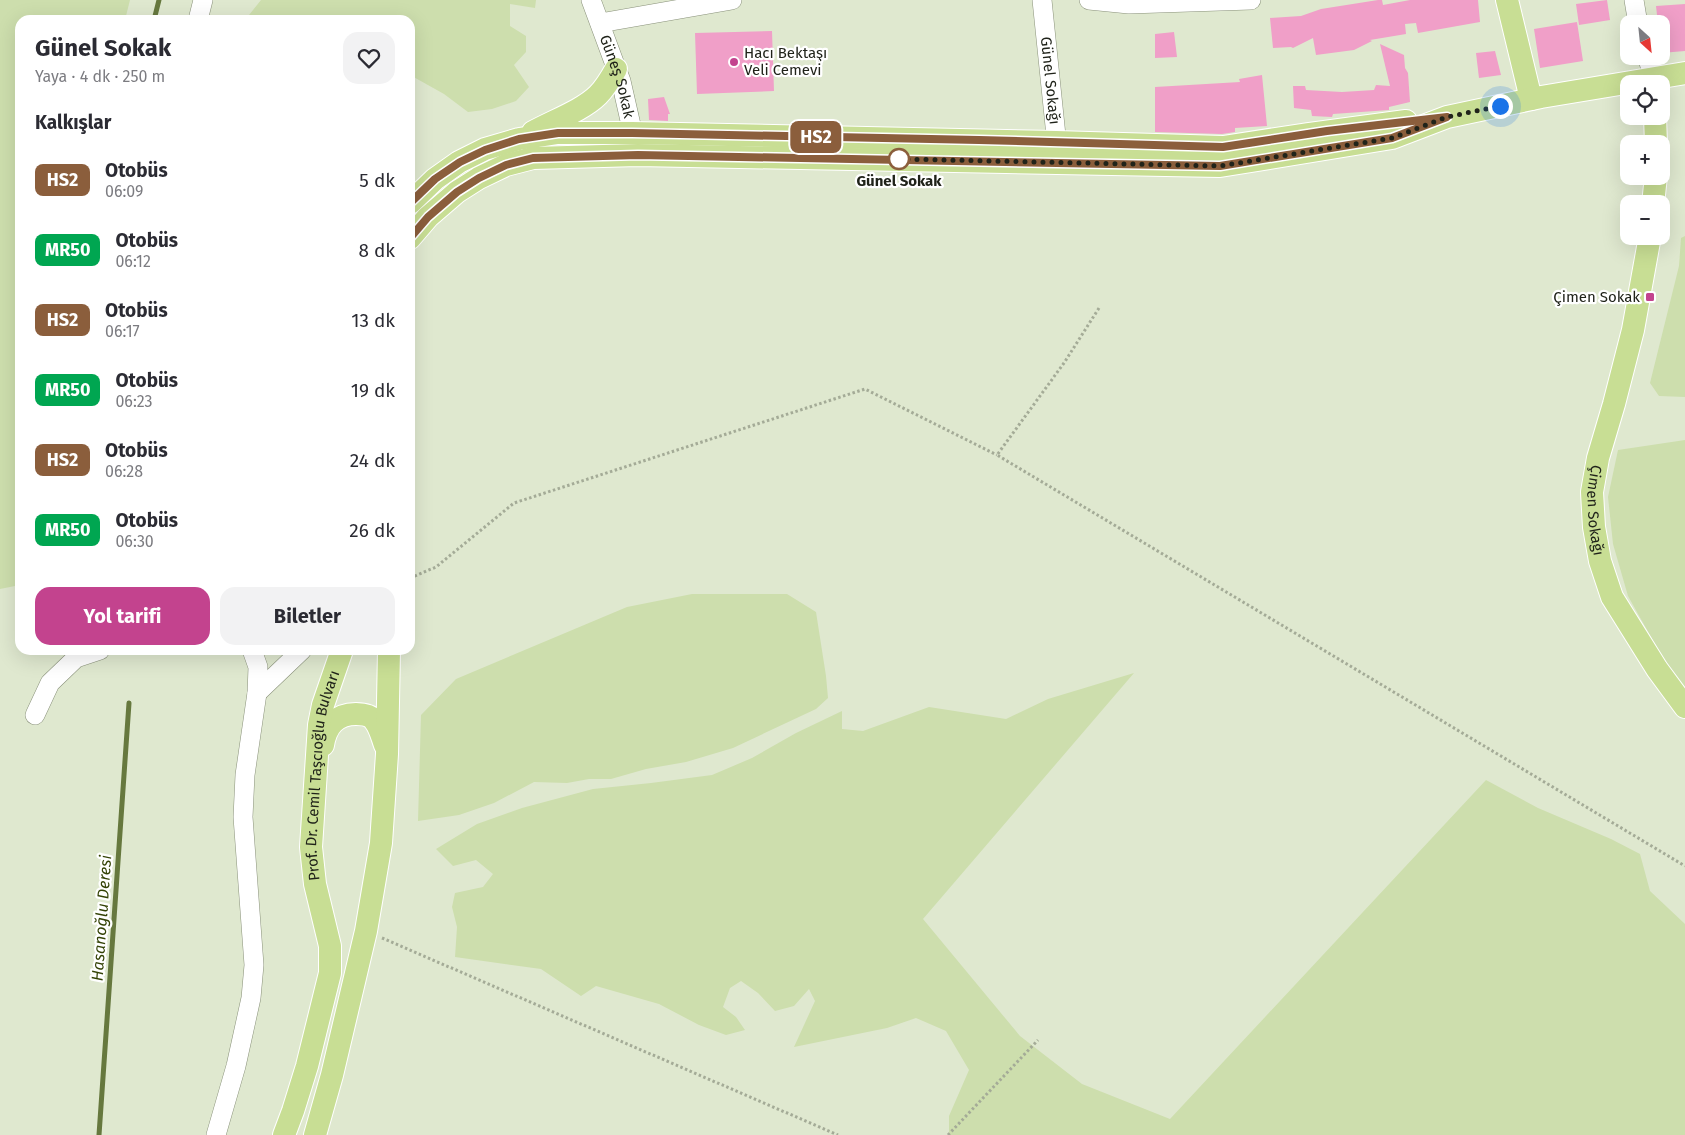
<!DOCTYPE html>
<html lang="tr">
<head>
<meta charset="utf-8">
<style>
  body { margin:0; font-family:"Fira Sans",sans-serif; background:#f2f2f3; color:#2b2b33; height:100vh; display:flex; flex-direction:column; font-size:19px; white-space:nowrap }
  * { box-sizing:border-box; margin:0 }
  p { font-size:16px; color:#7c7c81 }
  .icon { flex:none; width:28px; height:28px; fill:none; stroke:currentColor; stroke-width:2; stroke-linecap:round; stroke-linejoin:round }
  .map { position:relative; flex:1; overflow:hidden }
  .drawer { position:absolute; left:15px; top:15px; width:400px; height:640px; display:flex; flex-direction:column; background:#fff; border-radius:15px; box-shadow:0 5px 20px #0002 }
  .drawer>* { flex:none }
  .badge { padding:0 10px; border-radius:8px; font-size:18px; line-height:32px }
  .needle { width:32px; rotate:153deg }
  .fabs { position:absolute; left:1620px; top:15px; display:grid; gap:10px }
  .fabs a { display:grid; place-items:center; width:50px; height:50px; border-radius:10px; background:#fff; box-shadow:0 5px 20px #0002; font-size:25px }
  .you { position:absolute; width:25px; height:25px; margin:-12px; border:4px solid #fff; border-radius:50%; background:#1a73e8; box-shadow:0 0 0 8px #1a73e833 }
  .map>.badge { position:absolute; translate:-50% -50%; box-shadow:0 0 0 2px #fff }
  h2 { padding:0 20px; font-size:19px; line-height:45px }
  .round { display:grid; place-items:center; flex:none; width:52px; height:52px; border-radius:15px; background:#f2f2f3 }
  .headline { display:flex; align-items:center; justify-content:space-between; height:85px; padding:0 20px }
  h1 { font-size:24px; font-weight:700; line-height:38px }
  .primary-button { display:flex; gap:10px; margin-top:auto; padding:10px 20px }
  .primary-button a { flex:1; height:58px; border-radius:15px; background:#c3438e; color:#fff; font-size:20px; font-weight:700; line-height:58px; text-align:center }
  .primary-button a+a { background:#f2f2f3; color:#2b2b33 }
  ul { padding:0; list-style:none }
  li { display:flex; align-items:center; gap:15px; height:70px; padding:0 20px }
  li div { flex:1 }
  li b { display:block; font-size:19px }
  li em { font-style:normal }
  li .badge { min-width:55px; font-weight:700; text-align:center }
  .map>svg:first-child { display:block }
  .green { fill:#cddead }
  .lines { fill:none; stroke-linecap:round; stroke-linejoin:round }
  .stream { stroke:#66783e; stroke-width:5 }
  .building { fill:#f09fc8 }
  .minor-casing { stroke:#89917a; stroke-width:20 }
  .major-casing { stroke:#fff; stroke-width:24 }
  .path { stroke:#a4ab97; stroke-width:3; stroke-dasharray:2.5 2.5; stroke-linecap:butt }
  .minor { stroke:#fff; stroke-width:19 }
  .major { stroke:#c8de94; stroke-width:22 }
  .line-casing { stroke:#fff; stroke-width:11 }
  .line { stroke:#8b5e3c; stroke-width:8 }
  .walk { stroke:#20231a; stroke-width:5; stroke-dasharray:0 9 }
  .poi-dot { fill:#c3438e; stroke:#fff; stroke-width:2 }
  .stop-dot { fill:#fff; stroke:#8b5e3c; stroke-width:2.5 }
  .labels { text-anchor:middle; stroke-width:4.5; stroke-linejoin:round; paint-order:stroke }
  .poi-label { font-size:15px; fill:#20231a; stroke:#fff; text-anchor:start }
  .street-label { font-size:15px; fill:#20231a; stroke:#fff }
  .stop-label { font-size:15px; font-weight:bold; fill:#20231a; stroke:#fff }
  .water-label { font-size:16px; font-style:italic; fill:#334205; stroke:#fff }
</style>
</head>
<body>
<div class="map">
<svg width="1685" height="1135" viewBox="0 0 1685 1135">
  <rect width="100%" height="100%" fill="#dfe8cf"/>
  <g class="green">
    <path d="M0,0H130L125,20H20V585L0,589Z"/>
    <path d="M261,0H536L535,8L510,4V26L526,36V52L514,65L529,87L516,101L492,109L468,112L444,94L410,75V20H245Z"/>
    <path d="M1685,236V397L1659,396L1650,383L1679,266L1681,238Z"/>
    <path d="M1685,440V688L1665,662L1628,596L1613,544L1608,497L1618,450Z"/>
    <path d="M692,594H787L816,612L826,676L828,698L816,709L733,748L686,762L646,769L611,779H589L567,783L534,782L494,803L459,815L418,821L421,715L456,679L627,607Z"/>
    <path d="M1134,673L923,919L1020,1036L1082,1084L1170,1119L1486,780L1538,808L1611,839L1640,854L1650,891L1685,924V1135H949V1116L969,1070L946,1031L916,1018L887,1028L794,1047L815,1001L809,989L794,1006L775,1011L758,993L741,981L730,988L723,1007L736,1017L745,1030L726,1035L699,1025L659,1004L596,986L581,996L541,969L455,957L457,927L452,907L455,893L483,887L493,874L476,860L453,866L436,849L477,824L522,808L593,789L651,783L712,775L752,758L796,733L842,711V729L863,731L929,707L1006,719L1048,699Z"/>
  </g>
  <g class="lines">
    <g class="stream">
      <path d="M154,20L159,0"/>
      <path d="M99,1135L129,703"/>
    </g>
  </g>
  <g class="building">
    <path d="M1378,0H1382L1383,5L1410,0H1478L1480,22L1418,33L1416,23L1405,24L1406,34L1370,40L1372,41L1354,50L1316,55L1313,38L1293,48L1291,47L1273,48L1270,18L1301,16L1321,9Z"/>
    <path d="M1607,0L1610,20L1579,25L1576,4Z"/>
    <path d="M1685,4V51L1661,53V24H1658L1656,6Z"/>
    <path d="M1577,22L1583,61L1540,68L1534,29Z"/>
    <path d="M772,31L774,91L697,94L695,33Z"/>
    <path d="M1174,32L1177,57L1155,58V34Z"/>
    <path d="M1380,44L1404,55L1405,68L1408,73L1410,102L1389,107V110L1333,114L1332,117L1312,116L1311,110L1294,108L1293,86H1305L1306,90L1342,92L1374,90L1376,85L1390,86Z"/>
    <path d="M1495,51L1501,75L1479,78L1476,53Z"/>
    <path d="M1262,75L1267,126L1235,128V132L1222,134L1155,132V87L1240,82L1239,79Z"/>
    <path d="M664,97L670,114H668V121L649,120L648,99Z"/>
  </g>
  <g class="lines">
    <g class="minor-casing">
      <g id="minor">
        <path id="s1" d="M591,0L621,81L636,147"/>
        <path id="s2" d="M1042,0L1058,155"/>
        <path d="M1089,0L1129,4L1251,0"/>
        <path d="M1634,0L1638,24"/>
        <path d="M198,20L203,0"/>
        <path d="M600,23L732,0"/>
        <path d="M1647,56L1654,79"/>
        <path d="M257,693L302,650"/>
        <path d="M35,715L50,683L76,658L100,650"/>
        <path d="M216,1135L236,1066L251,998L254,965L243,817L245,775L257,693L258,667L252,650"/>
      </g>
    </g>
    <g class="major-casing">
      <g id="major">
        <path d="M1507,0L1531,99"/>
        <path d="M1655,116L1656,144"/>
        <path d="M533,132C553,121 583,110 598,95C606,87 611,78 616,69"/>
        <path d="M410,203L435,179L459,162L485,149L519,139L558,133H632L1056,142L1223,147L1308,134L1406,121"/>
        <path d="M1653,204L1656,176"/>
        <path id="s3" d="M1650,236L1633,330L1614,404L1598,458L1592,492L1594,527L1600,561L1612,597L1657,669L1685,707"/>
        <path d="M410,238L428,217L457,192L479,178L506,165L533,158L638,155L1220,166L1392,138L1447,117L1541,97L1685,73"/>
        <path d="M323,745C326,726 336,714 356,714C363,714 370,715 374,720C380,727 382,737 385,745"/>
        <path id="s4" d="M284,1135L293,1111L307,1066L330,973V946L315,884L311,847L319,725L323,705L342,650"/>
        <path d="M315,1135L332,1075L366,931L381,843L387,754L389,650"/>
      </g>
    </g>
    <g class="path">
      <path d="M1099,308L1064,363L997,455L1685,866"/>
      <path d="M410,578L436,567L514,503L865,389L997,455"/>
      <path d="M382,938L838,1135"/>
      <path d="M948,1135L1038,1040"/>
    </g>
    <use href="#minor" class="minor"/>
    <use href="#major" class="major"/>
  </g>
  <g class="lines">
    <g class="line-casing">
      <path id="line" d="M410,203L435,179L460,162L485,150L519,139L558,133H632L979,140L1223,147L1327,131L1447,117L1392,138L1220,166L638,155L533,158L506,165L479,178L457,192L428,217L410,238"/>
    </g>
    <use href="#line" class="line"/>
    <path class="walk" d="M899,159L1220,166L1392,138L1447,117L1500,106"/>
  </g>
  <g class="poi-dot">
    <circle cx="734" cy="62" r="5"/>
    <rect x="1645" y="292" width="10" height="10" rx="2.5"/>
  </g>
  <circle class="stop-dot" cx="899" cy="159" r="10"/>
  <g class="labels">
    <g class="poi-label">
      <text x="744" y="58">Hacı Bektaşı<tspan x="744" dy="17">Veli Cemevi</tspan></text>
      <text x="1640" y="302" text-anchor="end">Çimen Sokak</text>
    </g>
    <g class="street-label">
      <text dy="5" stroke="none"><textPath href="#s1" startOffset="81">Güneş Sokak</textPath></text>
      <text dy="5" stroke="none"><textPath href="#s2" startOffset="81">Günel Sokağı</textPath></text>
      <text dy="5" stroke="none"><textPath href="#s3" startOffset="281">Çimen Sokağı</textPath></text>
      <text dy="5" stroke="none"><textPath href="#s4" startOffset="369">Prof. Dr. Cemil Taşcıoğlu Bulvarı</textPath></text>
    </g>
    <g class="stop-label">
      <text x="899" y="186">Günel Sokak</text>
    </g>
    <g class="water-label">
      <text transform="translate(101 918) rotate(-86)" y="6">Hasanoğlu Deresi</text>
    </g>
  </g>
</svg>
<div class="fabs">
<a><svg class="needle" viewBox="-14 -14 28 28"><path d="M0-13l5 13h-10z" fill="#e53935"/><path d="M0 13l5-13h-10z" fill="#7c7c81"/></svg></a>
<a><svg class="icon" aria-label="locate" viewBox="0 0 24 24"><circle cx="12" cy="12" r="6"/><path d="M12 2v4M12 18v4M2 12h4M18 12h4"/></svg></a>
<a>+</a>
<a>−</a>
</div>
<div class="you" style="left:1500px;top:106px"></div>
<b class="badge" style="left:816px;top:137px;background:#8b5e3c;color:#fff">HS2</b>
<section class="drawer">
<div class="headline"><div><h1>Günel Sokak</h1><p>Yaya · 4 dk · 250 m</p></div><a class="round"><svg class="icon" aria-label="heart" viewBox="0 0 24 24"><path d="M12 20l-8-8c-3-5 5-10 8-4 3-6 11-1 8 4z"/></svg></a></div>
<h2>Kalkışlar</h2>
<ul>
<li><span class="badge" style="background:#8b5e3c;color:#fff">HS2</span><div><b>Otobüs</b><p>06:09</p></div><em>5 dk</em></li>
<li><span class="badge" style="background:#00a651;color:#fff">MR50</span><div><b>Otobüs</b><p>06:12</p></div><em>8 dk</em></li>
<li><span class="badge" style="background:#8b5e3c;color:#fff">HS2</span><div><b>Otobüs</b><p>06:17</p></div><em>13 dk</em></li>
<li><span class="badge" style="background:#00a651;color:#fff">MR50</span><div><b>Otobüs</b><p>06:23</p></div><em>19 dk</em></li>
<li><span class="badge" style="background:#8b5e3c;color:#fff">HS2</span><div><b>Otobüs</b><p>06:28</p></div><em>24 dk</em></li>
<li><span class="badge" style="background:#00a651;color:#fff">MR50</span><div><b>Otobüs</b><p>06:30</p></div><em>26 dk</em></li>
</ul>
<div class="primary-button"><a>Yol tarifi</a><a>Biletler</a></div>
</section>
</div>
</body>
</html>
